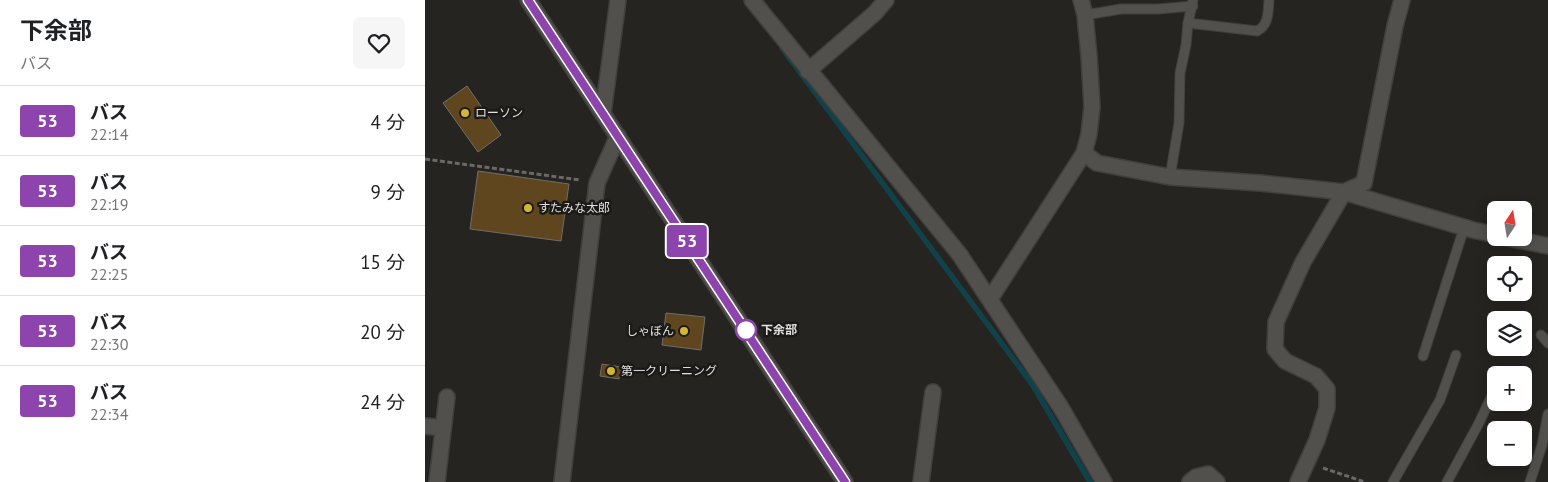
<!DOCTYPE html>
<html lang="ja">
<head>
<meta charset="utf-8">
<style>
  body { margin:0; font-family:"PT Sans","Noto Sans JP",sans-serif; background:#f6f6f6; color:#202124; height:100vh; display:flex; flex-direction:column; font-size:19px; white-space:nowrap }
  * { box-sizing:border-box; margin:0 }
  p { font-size:16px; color:#757577 }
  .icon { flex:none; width:28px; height:28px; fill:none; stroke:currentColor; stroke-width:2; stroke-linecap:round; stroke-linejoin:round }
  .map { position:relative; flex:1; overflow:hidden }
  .sheet { display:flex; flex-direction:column; background:#fff; width:425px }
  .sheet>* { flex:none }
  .badge { padding:0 10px; border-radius:4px; font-size:18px; line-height:32px }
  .needle { width:32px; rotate:12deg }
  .buttons { position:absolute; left:1062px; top:201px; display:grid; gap:10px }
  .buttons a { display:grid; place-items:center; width:45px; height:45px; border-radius:8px; background:#fff; box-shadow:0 2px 12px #0003; font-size:25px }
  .map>.badge { position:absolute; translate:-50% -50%; box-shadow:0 0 0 2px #fff }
  .round { display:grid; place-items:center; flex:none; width:52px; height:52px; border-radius:8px; background:#f6f6f6 }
  .headline { display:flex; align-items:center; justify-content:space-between; height:85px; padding:0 20px }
  h1 { font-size:24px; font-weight:700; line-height:38px }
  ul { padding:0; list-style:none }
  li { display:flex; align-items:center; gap:15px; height:70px; padding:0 20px; border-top:1px solid #e0e0e0 }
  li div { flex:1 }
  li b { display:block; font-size:19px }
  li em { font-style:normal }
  li .badge { min-width:55px; font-weight:700; text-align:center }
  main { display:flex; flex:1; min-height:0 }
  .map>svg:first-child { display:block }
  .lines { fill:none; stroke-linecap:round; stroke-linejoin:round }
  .stream { stroke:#11424a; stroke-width:5.5 }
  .building { fill:#5f461e; stroke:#706e6b }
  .service-casing { stroke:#403f3d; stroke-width:11 }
  .minor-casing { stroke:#403f3d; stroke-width:18 }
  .tertiary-casing { stroke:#403f3d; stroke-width:18 }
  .path { stroke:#6a6967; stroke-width:3; stroke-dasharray:5 2.5; stroke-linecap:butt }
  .service { stroke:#51504d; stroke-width:9 }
  .minor { stroke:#51504d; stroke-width:15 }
  .tertiary { stroke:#51504d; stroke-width:15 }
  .line-casing { stroke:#fff; stroke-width:11 }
  .line { stroke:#8e44ad; stroke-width:8 }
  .poi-dot { fill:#d2b736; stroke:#1c1a18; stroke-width:2 }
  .stop-dot { fill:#fff; stroke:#8e44ad; stroke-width:2.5 }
  .labels { text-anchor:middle; stroke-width:5; stroke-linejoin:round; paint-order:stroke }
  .poi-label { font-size:12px; fill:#e0dfdd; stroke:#1c1a18; text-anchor:start }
  .stop-label { font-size:12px; font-weight:bold; fill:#e0dfdd; stroke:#1c1a18; text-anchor:start }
</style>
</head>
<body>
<main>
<section class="sheet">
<div class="headline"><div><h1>下余部</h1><p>バス</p></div><a class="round"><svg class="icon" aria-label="heart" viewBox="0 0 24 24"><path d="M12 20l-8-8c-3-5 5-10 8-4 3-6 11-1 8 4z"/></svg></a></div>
<ul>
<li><span class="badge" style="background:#8e44ad;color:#fff">53</span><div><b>バス</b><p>22:14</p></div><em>4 分</em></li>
<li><span class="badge" style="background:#8e44ad;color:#fff">53</span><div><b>バス</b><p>22:19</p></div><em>9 分</em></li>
<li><span class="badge" style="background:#8e44ad;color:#fff">53</span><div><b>バス</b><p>22:25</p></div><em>15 分</em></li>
<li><span class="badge" style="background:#8e44ad;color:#fff">53</span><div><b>バス</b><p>22:30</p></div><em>20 分</em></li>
<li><span class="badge" style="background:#8e44ad;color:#fff">53</span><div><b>バス</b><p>22:34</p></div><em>24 分</em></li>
</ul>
</section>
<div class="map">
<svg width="1123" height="482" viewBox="0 0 1123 482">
  <rect width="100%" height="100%" fill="#252421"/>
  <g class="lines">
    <path class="stream" d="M357,48L607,384L665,482"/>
  </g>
  <g class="building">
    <path d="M42,86L76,135L53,152L18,103Z"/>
    <path d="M53,171L144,184L136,241L45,229Z"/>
    <path d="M241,313L280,317L276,350L237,345Z"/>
    <path d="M177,364L196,367L194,379L175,376Z"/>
  </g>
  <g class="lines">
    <g class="service-casing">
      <g id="service">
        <path d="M660,15L696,9H733L768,6"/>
        <path d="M763,23L832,31C844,25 843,12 844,0"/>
        <path d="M745,177L754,123L755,73L761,45L763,23L768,0"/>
        <path d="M1116,335L1123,343"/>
        <path d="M998,356L1039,228"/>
        <path d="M968,482L1015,400L1031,355"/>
        <path d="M1022,482L1054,423L1069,391"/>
        <path d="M1105,482L1117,445L1123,414"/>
      </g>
    </g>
    <g class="minor-casing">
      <g id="minor">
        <path d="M327,0L535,255L635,406L679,482"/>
        <path d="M383,71L450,13L461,0"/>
        <path d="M178,113L193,0"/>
        <path d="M659,153L672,163L745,177L835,183L919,192L1048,230L1071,235"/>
        <path d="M1083,238L1123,246"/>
        <path d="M565,299L659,153L664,134L667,107L664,56L660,15L656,0"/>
        <path d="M0,426L18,428"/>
        <path d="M12,482L22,397"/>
        <path d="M496,482L508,392"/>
        <path d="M765,482L771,477L783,474L792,482"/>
        <path d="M873,482L892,440L902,408V389L891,376L860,361L850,349L851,322L878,262L919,192L939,183L970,26L977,0"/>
      </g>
    </g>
    <g class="tertiary-casing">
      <g id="tertiary">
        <path d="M103,0L420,482"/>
        <path d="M137,482L172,183L193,136"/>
      </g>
    </g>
    <g class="path">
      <path d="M0,159L155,180"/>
      <path d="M898,468L940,482"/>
    </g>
    <use href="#service" class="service"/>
    <use href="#minor" class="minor"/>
    <use href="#tertiary" class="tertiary"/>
  </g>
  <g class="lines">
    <g class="line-casing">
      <path id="line" d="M103,0L420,482"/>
    </g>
    <use href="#line" class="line"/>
  </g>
  <g class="poi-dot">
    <circle cx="40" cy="113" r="5"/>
    <circle cx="103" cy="208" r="5"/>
    <circle cx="259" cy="331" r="5"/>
    <circle cx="186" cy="371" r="5"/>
  </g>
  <circle class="stop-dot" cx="321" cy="330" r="10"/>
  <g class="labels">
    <g class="poi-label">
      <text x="50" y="117">ローソン</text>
      <text x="113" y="212">すたみな太郎</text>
      <text x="249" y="335" text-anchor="end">しゃぼん</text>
      <text x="196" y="375">第一クリーニング</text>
    </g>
    <g class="stop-label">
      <text x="336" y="334">下余部</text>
    </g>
  </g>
</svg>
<div class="buttons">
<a><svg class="needle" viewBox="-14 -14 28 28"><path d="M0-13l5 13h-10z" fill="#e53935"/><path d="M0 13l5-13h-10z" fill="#757577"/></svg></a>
<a><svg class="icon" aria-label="locate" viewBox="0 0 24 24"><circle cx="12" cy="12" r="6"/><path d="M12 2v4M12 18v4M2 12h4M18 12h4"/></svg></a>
<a><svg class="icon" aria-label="layers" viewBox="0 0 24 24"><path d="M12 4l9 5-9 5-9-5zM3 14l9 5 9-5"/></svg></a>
<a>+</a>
<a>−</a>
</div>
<b class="badge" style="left:262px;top:241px;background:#8e44ad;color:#fff">53</b>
</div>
</main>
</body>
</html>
